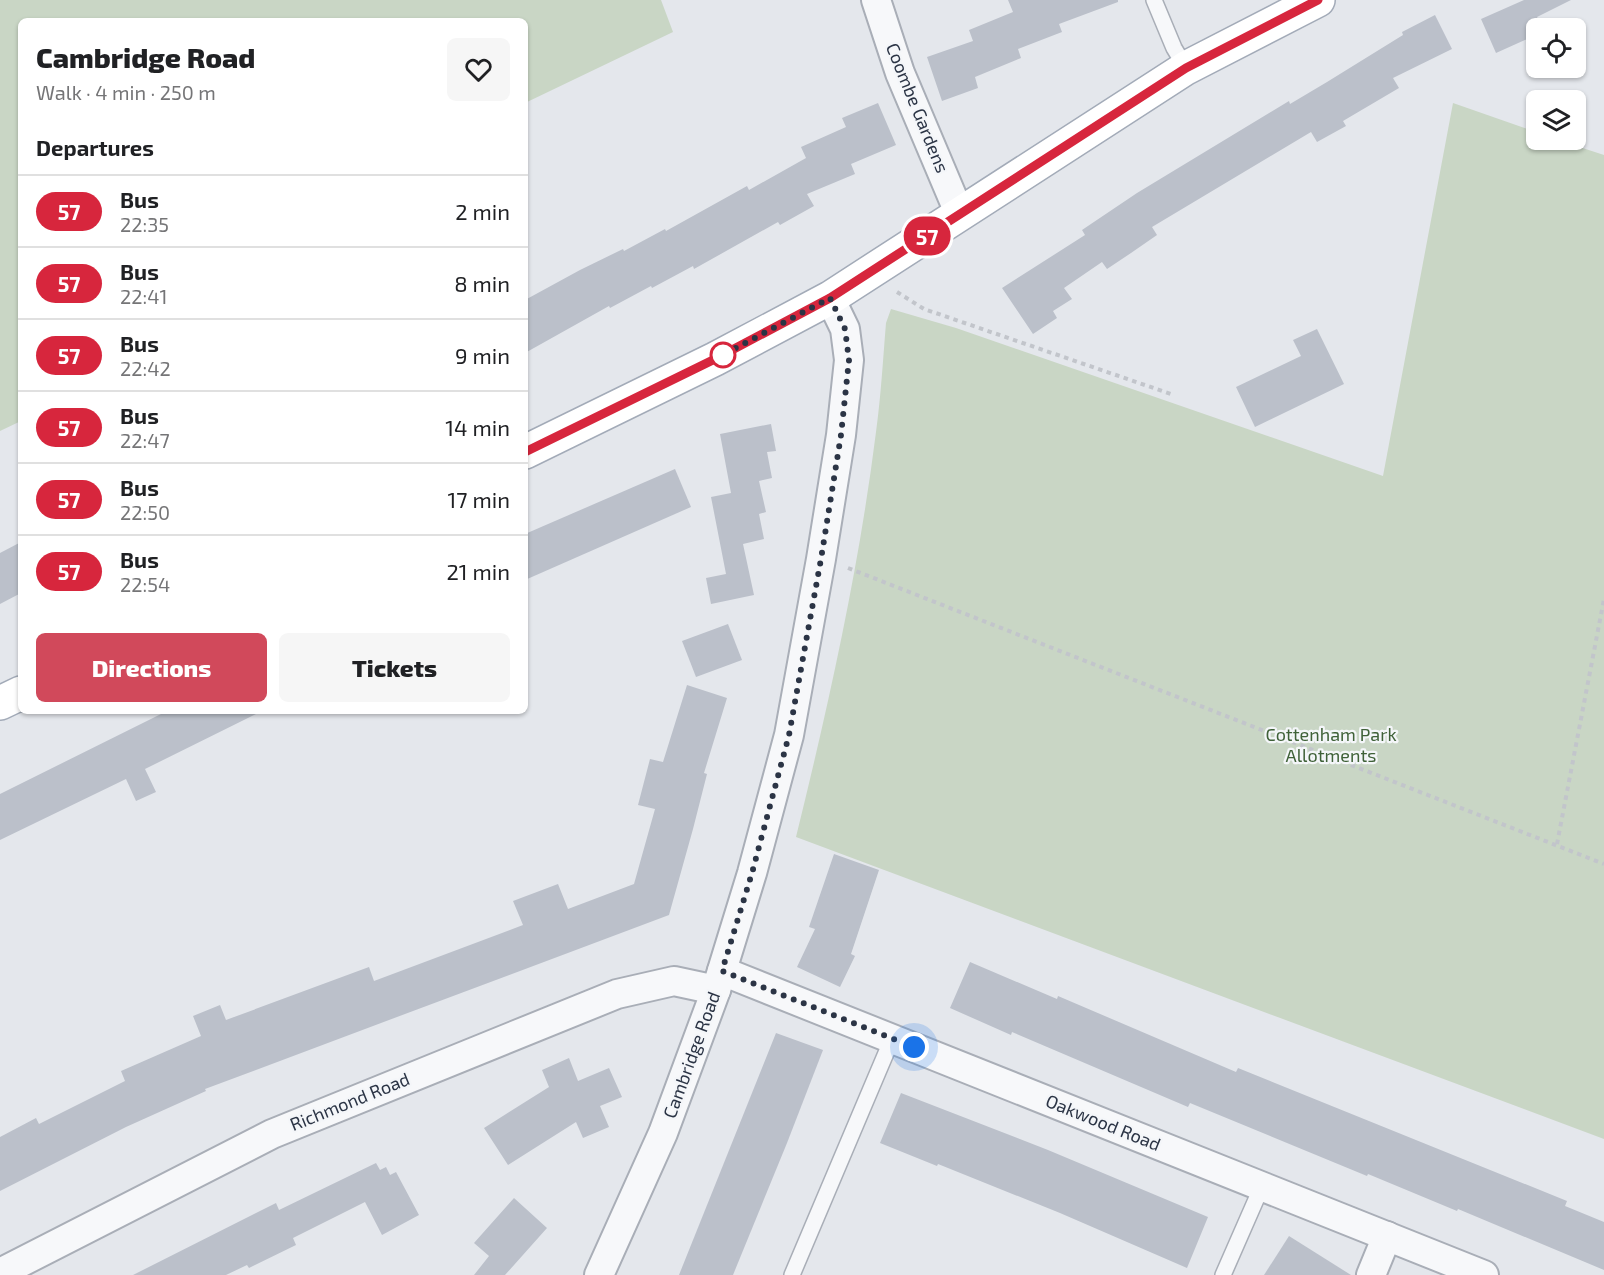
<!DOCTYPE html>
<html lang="en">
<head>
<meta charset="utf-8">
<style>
  body { margin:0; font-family:"Exo 2",sans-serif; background:#f6f6f6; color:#202124; height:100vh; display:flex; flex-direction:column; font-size:22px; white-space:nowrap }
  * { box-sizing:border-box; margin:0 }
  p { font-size:20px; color:#757577 }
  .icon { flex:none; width:33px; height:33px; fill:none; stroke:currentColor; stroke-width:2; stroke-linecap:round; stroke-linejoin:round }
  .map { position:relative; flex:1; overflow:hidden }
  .panel { position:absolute; left:18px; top:18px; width:510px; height:696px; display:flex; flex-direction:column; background:#fff; border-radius:9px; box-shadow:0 2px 4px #0004 }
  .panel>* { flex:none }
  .badge { padding:0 12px; border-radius:20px; font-size:21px; line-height:39px }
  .controls { position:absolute; left:1526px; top:18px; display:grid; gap:12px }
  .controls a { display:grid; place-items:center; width:60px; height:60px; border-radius:9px; background:#fff; box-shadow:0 2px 4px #0004; font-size:30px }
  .you { position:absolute; width:30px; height:30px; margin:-15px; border:4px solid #fff; border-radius:50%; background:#1a73e8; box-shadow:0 0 0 9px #1a73e833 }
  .map>.badge { position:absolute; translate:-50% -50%; box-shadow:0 0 0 3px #fff }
  h2 { padding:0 18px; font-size:22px; line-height:54px }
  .round { display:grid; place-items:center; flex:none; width:63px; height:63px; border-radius:9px; background:#f6f6f6 }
  .headline { display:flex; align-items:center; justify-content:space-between; height:102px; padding:0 18px }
  h1 { font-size:28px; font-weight:800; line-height:45px }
  .action { display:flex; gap:12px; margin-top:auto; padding:12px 18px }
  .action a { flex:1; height:69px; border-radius:9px; background:#d1495b; color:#fff; font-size:24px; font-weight:800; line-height:69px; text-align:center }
  .action a+a { background:#f6f6f6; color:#202124 }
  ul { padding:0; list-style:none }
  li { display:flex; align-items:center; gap:18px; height:72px; padding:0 18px; border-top:2px solid #e0e0e0 }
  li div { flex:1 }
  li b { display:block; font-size:22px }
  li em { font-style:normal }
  li .badge { min-width:66px; font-weight:700; text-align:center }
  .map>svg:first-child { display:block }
  .green { fill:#c9d6c5 }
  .building { fill:#bbc0ca }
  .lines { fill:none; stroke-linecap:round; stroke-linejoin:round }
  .service-casing { stroke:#a9aeb7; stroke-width:18 }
  .minor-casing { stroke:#a9aeb7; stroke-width:32 }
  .primary-casing { stroke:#a3abb8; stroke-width:36 }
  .path { stroke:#c2c5cb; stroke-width:4; stroke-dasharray:4.5 4.5; stroke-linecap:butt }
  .service { stroke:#f7f8fa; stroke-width:15 }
  .minor { stroke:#f7f8fa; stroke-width:28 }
  .primary { stroke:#fff; stroke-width:33 }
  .line-casing { stroke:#fff; stroke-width:14 }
  .line { stroke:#d7263d; stroke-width:9 }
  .walk { stroke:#2b3445; stroke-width:6; stroke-dasharray:0 10.8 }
  .stop-dot { fill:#fff; stroke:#d7263d; stroke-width:3 }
  .labels { text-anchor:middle; stroke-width:4.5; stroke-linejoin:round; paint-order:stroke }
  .street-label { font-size:18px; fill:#2b3445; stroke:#f4f6f9 }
  .park-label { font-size:18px; fill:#3f6138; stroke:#f4f6f9 }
</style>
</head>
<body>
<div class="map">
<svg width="1604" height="1275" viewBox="0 0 1604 1275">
  <rect width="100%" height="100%" fill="#e4e7ec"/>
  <g class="green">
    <path d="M0,0H661L673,32L525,103V21H21V421L0,431Z"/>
    <path d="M1453,103L1536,132V140H1558L1604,155V1139L796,837C829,703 859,568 876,432C881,396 883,359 886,323L891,309L956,328L1383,476Z"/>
  </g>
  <g class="building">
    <path d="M1008,0H1118V2L1059,24L1062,32L1018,49L1021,58L975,77L978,88L942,101L927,57L973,41L969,30L1013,12Z"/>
    <path d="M1524,0H1571L1537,17L1543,28H1536V35L1496,53L1481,19Z"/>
    <path d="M1435,15L1452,49L1393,78L1399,88L1343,121L1346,126L1317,142L1311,132L1152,227L1157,235L1131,253L1107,269L1102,262L1064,288L1072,299L1053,311L1057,318L1033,334L1002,288L1085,235L1082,230L1137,193L1289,101L1290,104L1327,82L1403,35L1402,32Z"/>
    <path d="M878,103L896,145L851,164L855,174L807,194L814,206L780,225L778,222L694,269L693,266L652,288L651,286L610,308L609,306L525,353V300L580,270L623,249L624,251L665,229L666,231L747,186L749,190L806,158L801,147L846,127L842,118Z"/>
    <path d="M1317,329L1344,384L1255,427L1236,387L1301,356L1293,340Z"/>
    <path d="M771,424L776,451L767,452L772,478L759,481L766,512L759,514L764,539L743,544L754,595L711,604L706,578L726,574L711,497L731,493L720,434Z"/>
    <path d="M675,469L691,507L525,580V534Z"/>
    <path d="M21,542V593L0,604V553Z"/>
    <path d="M728,624L742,660L696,677L682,641Z"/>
    <path d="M687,685L727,698L704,773L707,774L693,829L669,915L205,1089L206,1091L126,1127L0,1191V1137L36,1118L39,1124L125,1081L121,1071L201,1036L193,1016L220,1005L226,1020L369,967L374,981L523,925L513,901L558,884L568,909L634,884L655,809L638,805L650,759L663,762Z"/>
    <path d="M167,711H262L145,769L156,792L136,801L126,779L0,840V794Z"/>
    <path d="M834,854L879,870L851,954L855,956L840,987L797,967L815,929L809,927Z"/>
    <path d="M970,962L1057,999L1058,996L1236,1072L1238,1068L1567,1201L1565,1206L1604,1222V1270L1458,1209L1457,1211L1368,1174L1367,1176L1190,1103L1188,1107L1012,1032L1011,1035L950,1008Z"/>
    <path d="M776,1033L823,1050L787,1143L733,1275H679Z"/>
    <path d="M569,1058L578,1081L609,1068L622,1097L600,1106L609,1127L583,1138L576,1122L508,1165L484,1128L549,1087L542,1070Z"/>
    <path d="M901,1093L1048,1150L1208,1217L1187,1268L1060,1213L938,1164L937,1166L880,1143Z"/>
    <path d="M376,1163L380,1170L386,1167L390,1175L396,1172L419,1215L382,1235L365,1202L293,1238L296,1245L249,1268L247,1265L226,1275H133L276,1203L279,1210Z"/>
    <path d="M514,1198L547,1228L505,1275H474L489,1256L474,1243Z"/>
    <path d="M1289,1236L1351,1275H1264Z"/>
  </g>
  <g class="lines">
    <g class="service-casing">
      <g id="service">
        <path d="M1154,0L1174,48L1186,68"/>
        <path d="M792,1275L892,1039"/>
        <path d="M1223,1275L1262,1186"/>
      </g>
    </g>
    <g class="minor-casing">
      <g id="minor">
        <path d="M876,0L900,73L960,215"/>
        <path d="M722,971L1484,1275"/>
        <path d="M0,1273L272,1134L617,994L674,981L716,990"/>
        <path d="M599,1275L663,1133L716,990L752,873L789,735L821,559L841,435L849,360L845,329L830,298"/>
        <path d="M1371,1275L1387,1236"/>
      </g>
    </g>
    <g class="primary-casing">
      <g id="primary">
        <path d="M525,452L715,359L830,298L1186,68L1318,0"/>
        <path d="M0,703L21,693"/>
      </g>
    </g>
    <g class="path">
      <path d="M897,292L924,309L1171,394"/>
      <path d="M848,568L1604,864"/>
      <path d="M1557,844L1604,599"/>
    </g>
    <use href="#service" class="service"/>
    <use href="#minor" class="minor"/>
    <use href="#primary" class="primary"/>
  </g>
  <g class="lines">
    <g class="line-casing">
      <path id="line" d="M525,452L715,359L830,298L1186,68L1318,0"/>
    </g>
    <use href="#line" class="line"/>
    <path class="walk" d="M723,355L715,359L830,298L845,329L849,360L841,435L821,559L789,735L752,873L722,971L914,1047"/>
  </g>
  <circle class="stop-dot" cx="723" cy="355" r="12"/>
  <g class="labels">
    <g class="street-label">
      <text transform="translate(917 108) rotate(68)" y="6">Coombe Gardens</text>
      <text transform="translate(692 1055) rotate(-70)" y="6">Cambridge Road</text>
      <text transform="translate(350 1102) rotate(-22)" y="6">Richmond Road</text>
      <text transform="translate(1103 1123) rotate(22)" y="6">Oakwood Road</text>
    </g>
    <g class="park-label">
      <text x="1331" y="741">Cottenham Park<tspan x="1331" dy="21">Allotments</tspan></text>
    </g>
  </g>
</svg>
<div class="controls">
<a><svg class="icon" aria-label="locate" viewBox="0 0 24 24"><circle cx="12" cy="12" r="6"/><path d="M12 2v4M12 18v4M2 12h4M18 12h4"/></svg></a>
<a><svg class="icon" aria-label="layers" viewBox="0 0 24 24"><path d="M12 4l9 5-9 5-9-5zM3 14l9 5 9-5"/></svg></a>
</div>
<div class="you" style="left:914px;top:1047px"></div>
<b class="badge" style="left:927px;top:236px;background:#d7263d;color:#fff">57</b>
<section class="panel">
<div class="headline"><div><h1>Cambridge Road</h1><p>Walk · 4 min · 250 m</p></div><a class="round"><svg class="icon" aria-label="heart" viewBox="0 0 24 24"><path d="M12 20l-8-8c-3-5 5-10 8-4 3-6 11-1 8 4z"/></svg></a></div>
<h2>Departures</h2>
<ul>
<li><span class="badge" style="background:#d7263d;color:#fff">57</span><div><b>Bus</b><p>22:35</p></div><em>2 min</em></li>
<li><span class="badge" style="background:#d7263d;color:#fff">57</span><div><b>Bus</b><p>22:41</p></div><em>8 min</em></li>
<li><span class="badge" style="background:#d7263d;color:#fff">57</span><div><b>Bus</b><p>22:42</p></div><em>9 min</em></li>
<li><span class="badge" style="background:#d7263d;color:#fff">57</span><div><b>Bus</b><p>22:47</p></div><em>14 min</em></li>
<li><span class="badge" style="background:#d7263d;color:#fff">57</span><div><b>Bus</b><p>22:50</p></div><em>17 min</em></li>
<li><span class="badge" style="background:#d7263d;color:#fff">57</span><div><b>Bus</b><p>22:54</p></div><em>21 min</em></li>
</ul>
<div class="action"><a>Directions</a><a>Tickets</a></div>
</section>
</div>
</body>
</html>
